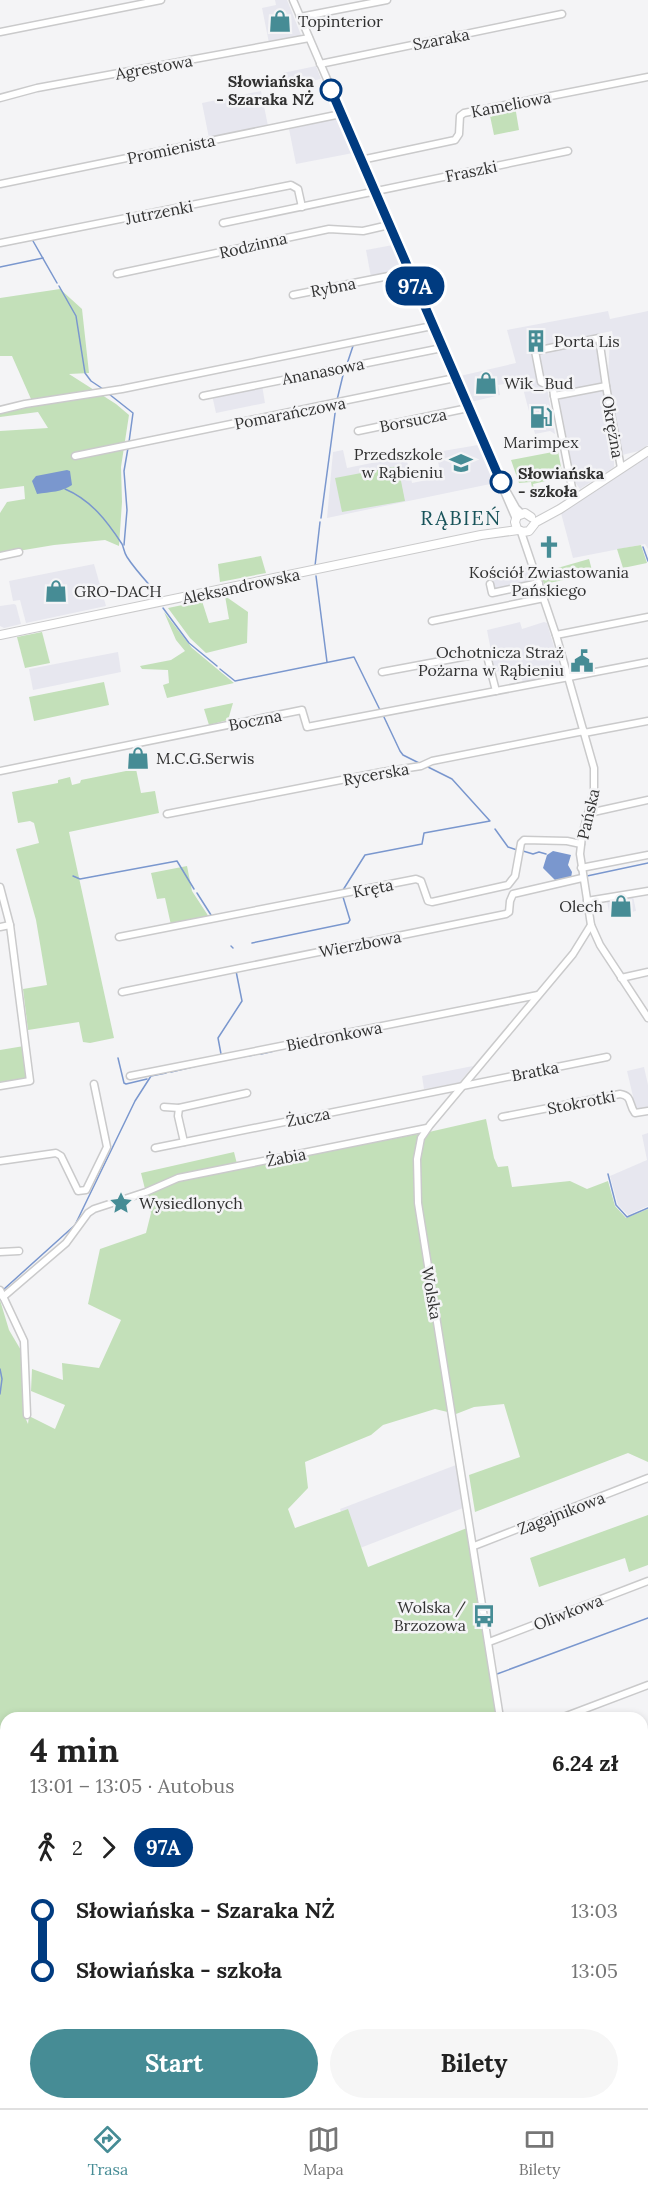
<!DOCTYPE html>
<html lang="pl">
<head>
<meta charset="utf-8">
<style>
  body { margin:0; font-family:Lora,serif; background:#f6f6f6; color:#222; height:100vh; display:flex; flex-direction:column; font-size:22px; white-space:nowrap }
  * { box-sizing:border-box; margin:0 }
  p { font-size:20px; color:#767676 }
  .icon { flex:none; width:33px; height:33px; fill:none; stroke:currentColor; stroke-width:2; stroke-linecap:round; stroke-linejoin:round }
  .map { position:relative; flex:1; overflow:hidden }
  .details { position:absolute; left:0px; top:1712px; width:648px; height:398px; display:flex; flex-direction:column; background:#fff; border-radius:18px 18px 0 0; box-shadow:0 3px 9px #0003 }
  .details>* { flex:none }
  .badge { padding:0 12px; border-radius:20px; font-size:21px; line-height:39px }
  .map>.badge { position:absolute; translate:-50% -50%; box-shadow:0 0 0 3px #fff }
  .legs { display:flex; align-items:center; gap:9px; height:66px; padding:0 30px; font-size:20px }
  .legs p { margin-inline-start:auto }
  .headline { display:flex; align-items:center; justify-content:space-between; height:102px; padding:0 30px }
  h1 { font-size:33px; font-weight:700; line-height:45px }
  .button { display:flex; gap:12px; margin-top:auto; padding:12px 30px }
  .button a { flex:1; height:69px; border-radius:36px; background:#468c95; color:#fff; font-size:24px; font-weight:700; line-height:69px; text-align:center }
  .button a+a { background:#f6f6f6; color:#222 }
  ul { padding:0 30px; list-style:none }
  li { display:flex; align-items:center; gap:21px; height:60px; font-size:22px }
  li i { display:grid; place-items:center; width:9px; height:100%; margin:0 8px; background:currentColor }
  li i::after { content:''; width:15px; height:15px; margin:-8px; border:4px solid; border-radius:50%; background:#fff }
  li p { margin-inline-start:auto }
  li:first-child i { background:linear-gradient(#0000 50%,currentColor 0) }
  li:last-child i { background:linear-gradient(currentColor 50%,#0000 0) }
  .tab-bar { display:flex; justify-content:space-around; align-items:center; height:84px; border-top:2px solid #e0e0e0; background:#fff; font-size:16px; color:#767676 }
  .tab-bar a { display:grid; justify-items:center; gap:3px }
  .tab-bar .on { color:#468c95 }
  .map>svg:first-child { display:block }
  .built { fill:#e7e7ef }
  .green { fill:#c3e0b9 }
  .water { fill:#7a97ce }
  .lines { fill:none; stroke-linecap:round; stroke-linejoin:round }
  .stream { stroke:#7a97ce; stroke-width:1.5 }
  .minor-casing { stroke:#cacacb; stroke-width:9 }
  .major-casing { stroke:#cacacb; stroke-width:10 }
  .minor { stroke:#fff; stroke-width:6 }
  .major { stroke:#fff; stroke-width:8 }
  .line-1-casing { stroke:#fff; stroke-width:14 }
  .line-1 { stroke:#003b80; stroke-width:9 }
  .stop-1-dot { fill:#fff; stroke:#003b80; stroke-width:3 }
  .labels { text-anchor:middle; stroke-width:5; stroke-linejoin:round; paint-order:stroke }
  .poi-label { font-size:16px; fill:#313131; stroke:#f4f4f6; text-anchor:start }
  .street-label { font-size:16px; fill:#313131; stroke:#f4f4f6 }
  .stop-label { font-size:16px; font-weight:bold; fill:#313131; stroke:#f4f4f6; text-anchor:end }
  .quarter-label { font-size:20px; letter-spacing:1.5px; fill:#18535a; stroke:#f4f4f6 }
</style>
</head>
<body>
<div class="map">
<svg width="648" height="2108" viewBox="0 0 648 2108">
  <rect width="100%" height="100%" fill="#f4f4f6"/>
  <g class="built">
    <path d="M275,0H287L301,35L300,37L269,43L262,8L276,5Z"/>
    <path d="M316,66L321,79L273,89L272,82L283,73Z"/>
    <path d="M261,91L268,126L209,138L202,103Z"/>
    <path d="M335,119L339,120L353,153L296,164L289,129Z"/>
    <path d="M393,245L404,271L371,277L366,250Z"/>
    <path d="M608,311L610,319L648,311V445L639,451L622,455L608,376L610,338L613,337L612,331L532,348L539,383L547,387L555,434L550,431L535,434L521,381L498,385L500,395L471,402L460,376L516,363L507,330Z"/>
    <path d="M595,342L598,343L603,383L564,391L562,380L545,382L542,381L538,355L540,353Z"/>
    <path d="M262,385L265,403L216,413L212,395Z"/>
    <path d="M602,390L604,393L608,414L606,416L613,444L609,445L611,459L614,458V467L580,489L572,478L558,404L561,398Z"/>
    <path d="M478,445L495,483L327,518L333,452L343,450L347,468L406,456L412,483L441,477L438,461L444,459L443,451Z"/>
    <path d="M648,456V549L645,544L573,558L561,513Z"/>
    <path d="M94,564L106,606L26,623L20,600L13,601L9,581Z"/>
    <path d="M529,567L534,583L495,590L492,576Z"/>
    <path d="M14,604L16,605L21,624L4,628L0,626V606Z"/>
    <path d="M520,622L522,629L544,622L547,623L562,674L523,683L519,667L495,672L487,630Z"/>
    <path d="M118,652L121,672L33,690L29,669Z"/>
    <path d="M633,896L636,911L610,917L607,901Z"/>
    <path d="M473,1066L459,1083L424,1089L422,1076Z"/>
    <path d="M644,1067L648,1085V1107L636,1109L627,1071Z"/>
    <path d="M648,1133V1206L628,1215L618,1205L610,1176L647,1160L642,1135Z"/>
    <path d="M456,1465L463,1508L355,1550L340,1509Z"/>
  </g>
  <g class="green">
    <path d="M515,106L519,130L494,135L489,111Z"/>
    <path d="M60,289L82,309L89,373L69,374L116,404L129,415L121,467L122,502L119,546L105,540L54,545L0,554V513L7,502L25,499L24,486L0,489V431L48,428L38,412L0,417V410L31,399L12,356H0V298Z"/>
    <path d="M558,451L563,477L533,484L536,498L534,499L531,482L519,483L511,460Z"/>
    <path d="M398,466L405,501L342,512L335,478Z"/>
    <path d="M641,545L647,563L623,568L617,549Z"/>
    <path d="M261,556L266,573L220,582L218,564Z"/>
    <path d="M589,559L593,574L544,584L540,573Z"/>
    <path d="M225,596L248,612L247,643L206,653L190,638L168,608L202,601L209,623L229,619Z"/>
    <path d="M164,612L192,648L234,683L167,698L163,685L169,683L168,670L142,669L140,666L171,660L185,651L176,640Z"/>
    <path d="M42,632L50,663L25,668L17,637Z"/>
    <path d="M104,682L109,705L34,721L29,697Z"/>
    <path d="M233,703L228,720L209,725L204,709Z"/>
    <path d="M136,769L141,793L155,791L159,813L69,832L114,1038L90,1043L83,1042L79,1022L28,1030L23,989L47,985L36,920L16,849L39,843L34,823L30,821L18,823L12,792L58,783V780L70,777L72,785L80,783L81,780Z"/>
    <path d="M187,866L192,891L209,917L171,925L165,898L157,899L151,873Z"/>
    <path d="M24,1046L28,1074L26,1078L0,1082V1050Z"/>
    <path d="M486,1119L494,1158L498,1167L508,1166L512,1187L570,1181L587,1189L608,1181L615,1206L626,1218L648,1209V1462L628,1453L475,1512L469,1475L520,1457L504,1404L474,1407L456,1414L435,1409L383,1425L371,1435L305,1462L308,1488L288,1509L295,1528L348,1509L368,1567L467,1528L496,1717L6,1718V1959L0,1968V1300L9,1330L22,1352L24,1415L28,1424L29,1416L55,1429L65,1405L31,1391L32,1369L63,1380L62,1363L99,1368L121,1320L88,1304L100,1249L146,1233L151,1213L141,1173L234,1152L238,1168L429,1132Z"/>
    <path d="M648,1515V1565L629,1572L625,1558L539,1587L530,1558Z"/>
    <path d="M642,1928H648V2068L642,2069V1973L646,1974L642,1966Z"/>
    <path d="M6,1962V2074L0,2077V1972Z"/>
  </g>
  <g class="water">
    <path d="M67,470L70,471L72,485C62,492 50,492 37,494L32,481L36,476Z"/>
    <path d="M553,851L571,855L568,865L572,872L571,878L555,880L543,868L547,855Z"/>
  </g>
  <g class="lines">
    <g class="stream">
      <path d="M33,241L57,283"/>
      <path d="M0,267L43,258"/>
      <path d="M59,286L76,316L85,373L91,381L103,389"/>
      <path d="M347,364L354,343"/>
      <path d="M109,394L133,413L129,442"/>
      <path d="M337,400L344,371"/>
      <path d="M65,489C91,500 107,521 122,544C124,548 124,553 127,557C136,571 149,584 160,597"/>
      <path d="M321,518L336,406"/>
      <path d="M124,545L127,510L124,471L128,448"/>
      <path d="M643,547L648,561"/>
      <path d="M315,566L320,522"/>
      <path d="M316,576L327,662"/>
      <path d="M163,608L189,643L217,666"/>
      <path d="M220,669L235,681L354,657L380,710"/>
      <path d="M383,715L400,751L403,755L419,763"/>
      <path d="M495,829L508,847L517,850"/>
      <path d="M523,851L533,854L539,852L546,854"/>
      <path d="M73,876L80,879L177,861L194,889"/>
      <path d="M587,876L648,863"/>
      <path d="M343,890L365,855L422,844L424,833L490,821L452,779L428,767"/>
      <path d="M197,893L211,915"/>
      <path d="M252,943L348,923L350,920L343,897"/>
      <path d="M231,946L233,948"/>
      <path d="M221,1054L218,1038L242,1001L236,971"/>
      <path d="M261,1054L274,1051"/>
      <path d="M118,1058L124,1083L126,1084L147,1079"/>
      <path d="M234,1058L254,1055"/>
      <path d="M171,1072L205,1064"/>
      <path d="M608,1174L616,1205L627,1217L648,1208"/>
      <path d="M3,1290L75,1225L135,1101L151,1076L166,1073"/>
      <path d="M0,1369L2,1379L0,1394"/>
      <path d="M497,1674L648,1618"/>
      <path d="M394,2103L396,2108"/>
    </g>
    <g class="minor-casing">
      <g id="minor">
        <path d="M293,0L516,519"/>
        <path d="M300,17L387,0"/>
        <path d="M0,32L161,0"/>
        <path d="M320,64L562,14"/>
        <path d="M0,98L37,88L309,38"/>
        <path d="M361,160L455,140L459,134L460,116L464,113L648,77"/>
        <path d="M0,184L341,114"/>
        <path d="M223,223L568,151"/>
        <path d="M0,243L291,185L298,189L302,207"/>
        <path d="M117,274L329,229L363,231L389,225"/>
        <path d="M293,295L409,272"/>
        <path d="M203,396L442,348"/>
        <path d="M554,396L553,388L541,382L535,351L599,338L606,386"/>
        <path d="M0,410L25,404L122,389L432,326"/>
        <path d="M358,431L468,408"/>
        <path d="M75,456L455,378"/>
        <path d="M507,492L516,508L522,514"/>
        <path d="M574,498L554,396L606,386L621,468"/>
        <path d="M521,532L556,635L594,768V791L582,836L580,854L591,925L600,945L648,1018"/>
        <path d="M0,556L19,552"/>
        <path d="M490,584L492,593L539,583"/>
        <path d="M432,621L544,598"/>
        <path d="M556,635L648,617"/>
        <path d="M382,672L484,653L487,656L496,691"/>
        <path d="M584,733L648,721"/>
        <path d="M0,771L302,710L307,727L648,662"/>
        <path d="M589,813L648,800"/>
        <path d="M167,814L382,772L421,766L432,761L584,731"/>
        <path d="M581,868L648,855"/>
        <path d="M0,887L10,925L30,1081L0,1086"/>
        <path d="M587,901L648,891"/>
        <path d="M0,927L10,925"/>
        <path d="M119,937L416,879L421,881L428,901L432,902L508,885L515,876L521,843L524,840L567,841L581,844"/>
        <path d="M621,978L648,972"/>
        <path d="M122,992L506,914L509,912L510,901L513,894L582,878"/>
        <path d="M130,1076L538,995"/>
        <path d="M164,1107L179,1108L247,1093"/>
        <path d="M179,1108L178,1116L184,1142"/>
        <path d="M502,1117L620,1094C633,1096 628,1104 635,1113L648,1111"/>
        <path d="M155,1148L607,1057"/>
        <path d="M0,1161L56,1153L61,1156L78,1191L86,1190L107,1147L94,1084"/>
        <path d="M0,1252L19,1251"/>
        <path d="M0,1290L24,1341L27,1415"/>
        <path d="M3,1297L66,1243L88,1213L94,1209L146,1192L178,1178L427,1128"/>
        <path d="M474,1546L648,1478"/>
        <path d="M489,1642L648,1581"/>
        <path d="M500,1718L418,1203L417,1159L421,1138L430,1125L573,954L591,925"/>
        <path d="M561,1718L648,1685"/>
        <path d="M642,1873L648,1872"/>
        <path d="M642,1971L648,1973"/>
        <path d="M642,2032H648"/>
        <path d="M0,2081L6,2077"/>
        <path d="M614,2103L615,2108"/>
        <path d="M127,2108V2103"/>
      </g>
    </g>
    <g class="major-casing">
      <g id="major">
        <path d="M531,517L525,513L517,516L515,522L517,529L523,532L529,531L536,522L560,509L648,451"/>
        <path d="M0,635L481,535L518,530"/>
      </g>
    </g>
    <use href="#minor" class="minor"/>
    <use href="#major" class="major"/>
  </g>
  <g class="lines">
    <g class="line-1-casing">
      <path id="line-1" d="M331,90L501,482"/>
    </g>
    <use href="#line-1" class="line-1"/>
  </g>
  <defs>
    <g id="shop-bare" transform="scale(1.8)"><path d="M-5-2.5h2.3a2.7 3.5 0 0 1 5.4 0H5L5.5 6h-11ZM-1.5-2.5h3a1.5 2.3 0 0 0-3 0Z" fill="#468c95" stroke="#f4f4f6" stroke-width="2.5" paint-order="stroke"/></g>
    <g id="building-bare" transform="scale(1.8)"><path d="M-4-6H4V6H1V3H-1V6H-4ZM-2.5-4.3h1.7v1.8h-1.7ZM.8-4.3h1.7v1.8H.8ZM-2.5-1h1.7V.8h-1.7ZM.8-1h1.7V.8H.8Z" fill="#468c95" stroke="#f4f4f6" stroke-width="2.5" paint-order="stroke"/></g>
    <g id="fuel-bare" transform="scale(1.8)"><path d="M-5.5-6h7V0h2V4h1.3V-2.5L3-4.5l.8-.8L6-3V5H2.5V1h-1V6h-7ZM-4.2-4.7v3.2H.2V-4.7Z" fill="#468c95" stroke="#f4f4f6" stroke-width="2.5" paint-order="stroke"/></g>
    <g id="school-bare" transform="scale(1.8)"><path d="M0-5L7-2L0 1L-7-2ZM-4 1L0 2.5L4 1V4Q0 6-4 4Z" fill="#468c95" stroke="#f4f4f6" stroke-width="2.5" paint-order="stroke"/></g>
    <g id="church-bare" transform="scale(1.8)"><path d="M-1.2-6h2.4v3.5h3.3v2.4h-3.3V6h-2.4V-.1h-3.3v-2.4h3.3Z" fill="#468c95" stroke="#f4f4f6" stroke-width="2.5" paint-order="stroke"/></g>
    <g id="civic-bare" transform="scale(1.8)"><path d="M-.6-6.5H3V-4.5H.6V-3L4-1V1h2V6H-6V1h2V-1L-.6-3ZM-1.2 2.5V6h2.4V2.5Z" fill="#468c95" stroke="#f4f4f6" stroke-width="2.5" paint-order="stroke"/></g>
    <g id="sight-bare" transform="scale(1.8)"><path d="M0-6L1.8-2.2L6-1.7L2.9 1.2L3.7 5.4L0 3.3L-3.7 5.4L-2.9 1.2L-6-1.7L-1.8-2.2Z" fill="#468c95" stroke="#f4f4f6" stroke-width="2.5" paint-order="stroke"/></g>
    <g id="bus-bare" transform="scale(1.8)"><path d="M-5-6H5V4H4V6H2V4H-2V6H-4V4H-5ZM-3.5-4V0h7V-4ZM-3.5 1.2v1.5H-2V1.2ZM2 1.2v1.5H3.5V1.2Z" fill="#468c95" stroke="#f4f4f6" stroke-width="2.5" paint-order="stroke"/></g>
  </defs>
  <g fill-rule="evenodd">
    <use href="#shop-bare" x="280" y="21"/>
    <use href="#building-bare" x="536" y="341"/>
    <use href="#shop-bare" x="486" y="383"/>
    <use href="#fuel-bare" x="541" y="417"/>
    <use href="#school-bare" x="461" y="463"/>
    <use href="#church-bare" x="549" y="547"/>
    <use href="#shop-bare" x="56" y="591"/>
    <use href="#civic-bare" x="582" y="661"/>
    <use href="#shop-bare" x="138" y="758"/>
    <use href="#shop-bare" x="621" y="906"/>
    <use href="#sight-bare" x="121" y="1203"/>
    <use href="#bus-bare" x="484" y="1616"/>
  </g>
  <g class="stop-1-dot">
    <circle cx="331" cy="90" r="10"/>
    <circle cx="501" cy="482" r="10"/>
  </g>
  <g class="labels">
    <g class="poi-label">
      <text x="298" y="27">Topinterior</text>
      <text x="554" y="347">Porta Lis</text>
      <text x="504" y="389">Wik_Bud</text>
      <text x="541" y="448" text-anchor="middle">Marimpex</text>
      <text x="443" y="460" text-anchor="end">Przedszkole<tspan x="443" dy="18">w Rąbieniu</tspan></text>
      <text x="549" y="578" text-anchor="middle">Kościół Zwiastowania<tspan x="549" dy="18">Pańskiego</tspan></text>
      <text x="74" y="597">GRO-DACH</text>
      <text x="564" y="658" text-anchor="end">Ochotnicza Straż<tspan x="564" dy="18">Pożarna w Rąbieniu</tspan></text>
      <text x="156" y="764">M.C.G.Serwis</text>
      <text x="603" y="912" text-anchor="end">Olech</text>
      <text x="139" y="1209">Wysiedlonych</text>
      <text x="466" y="1613" text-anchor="end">Wolska /<tspan x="466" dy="18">Brzozowa</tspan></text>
    </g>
    <g class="street-label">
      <text transform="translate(441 39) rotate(-11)" y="6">Szaraka</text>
      <text transform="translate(154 67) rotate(-10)" y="6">Agrestowa</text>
      <text transform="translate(511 104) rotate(-11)" y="6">Kameliowa</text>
      <text transform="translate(171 149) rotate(-12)" y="6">Promienista</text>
      <text transform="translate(471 171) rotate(-12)" y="6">Fraszki</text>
      <text transform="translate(159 212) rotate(-11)" y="6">Jutrzenki</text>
      <text transform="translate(253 245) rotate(-13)" y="6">Rodzinna</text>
      <text transform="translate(333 287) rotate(-11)" y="6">Rybna</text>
      <text transform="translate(323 371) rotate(-11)" y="6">Ananasowa</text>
      <text transform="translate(290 413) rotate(-11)" y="6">Pomarańczowa</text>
      <text transform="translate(413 420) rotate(-11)" y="6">Borsucza</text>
      <text transform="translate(613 427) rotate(80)" y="6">Okrężna</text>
      <text transform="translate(241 586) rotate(-12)" y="6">Aleksandrowska</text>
      <text transform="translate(255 720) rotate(-11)" y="6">Boczna</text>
      <text transform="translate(376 774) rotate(-10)" y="6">Rycerska</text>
      <text transform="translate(588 814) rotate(-77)" y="6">Pańska</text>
      <text transform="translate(373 888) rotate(-11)" y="6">Kręta</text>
      <text transform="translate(360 944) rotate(-11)" y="6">Wierzbowa</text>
      <text transform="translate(334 1036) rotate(-11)" y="6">Biedronkowa</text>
      <text transform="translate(535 1071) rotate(-11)" y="6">Bratka</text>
      <text transform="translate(581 1102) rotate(-11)" y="6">Stokrotki</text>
      <text transform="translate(308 1117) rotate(-11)" y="6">Żucza</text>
      <text transform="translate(286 1157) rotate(-11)" y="6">Żabia</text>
      <text transform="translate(432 1293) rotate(80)" y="6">Wolska</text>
      <text transform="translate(561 1513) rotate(-21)" y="6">Zagajnikowa</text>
      <text transform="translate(568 1612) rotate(-21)" y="6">Oliwkowa</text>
    </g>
    <g class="stop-label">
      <text x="314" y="87">Słowiańska<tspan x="314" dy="18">- Szaraka NŻ</tspan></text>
      <text x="518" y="479" text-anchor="start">Słowiańska<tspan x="518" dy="18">- szkoła</tspan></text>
    </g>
    <g class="quarter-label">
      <text x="461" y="525">RĄBIEŃ</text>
    </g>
  </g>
</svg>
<b class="badge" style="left:415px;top:286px;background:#003b80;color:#fff">97A</b>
<section class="details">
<div class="headline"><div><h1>4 min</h1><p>13:01 – 13:05 · Autobus</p></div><b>6.24 zł</b></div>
<div class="legs"><svg class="icon" aria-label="walk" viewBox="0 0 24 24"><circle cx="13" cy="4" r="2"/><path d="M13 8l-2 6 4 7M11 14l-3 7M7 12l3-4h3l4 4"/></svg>2<svg class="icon" aria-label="forward" viewBox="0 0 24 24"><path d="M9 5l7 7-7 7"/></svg><b class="badge" style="background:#003b80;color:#fff">97A</b></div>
<ul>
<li><i style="color:#003b80"></i><b>Słowiańska - Szaraka NŻ</b><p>13:03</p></li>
<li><i style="color:#003b80"></i><b>Słowiańska - szkoła</b><p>13:05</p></li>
</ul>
<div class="button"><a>Start</a><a>Bilety</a></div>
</section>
</div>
<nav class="tab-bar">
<a class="on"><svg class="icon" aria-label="directions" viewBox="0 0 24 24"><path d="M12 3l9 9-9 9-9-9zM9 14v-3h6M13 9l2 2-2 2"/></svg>Trasa</a>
<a><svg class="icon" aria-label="map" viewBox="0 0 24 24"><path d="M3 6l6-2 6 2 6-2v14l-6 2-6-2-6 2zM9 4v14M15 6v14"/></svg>Mapa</a>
<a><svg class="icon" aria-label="tickets" viewBox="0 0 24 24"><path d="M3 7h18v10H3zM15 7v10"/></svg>Bilety</a>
</nav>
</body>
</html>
